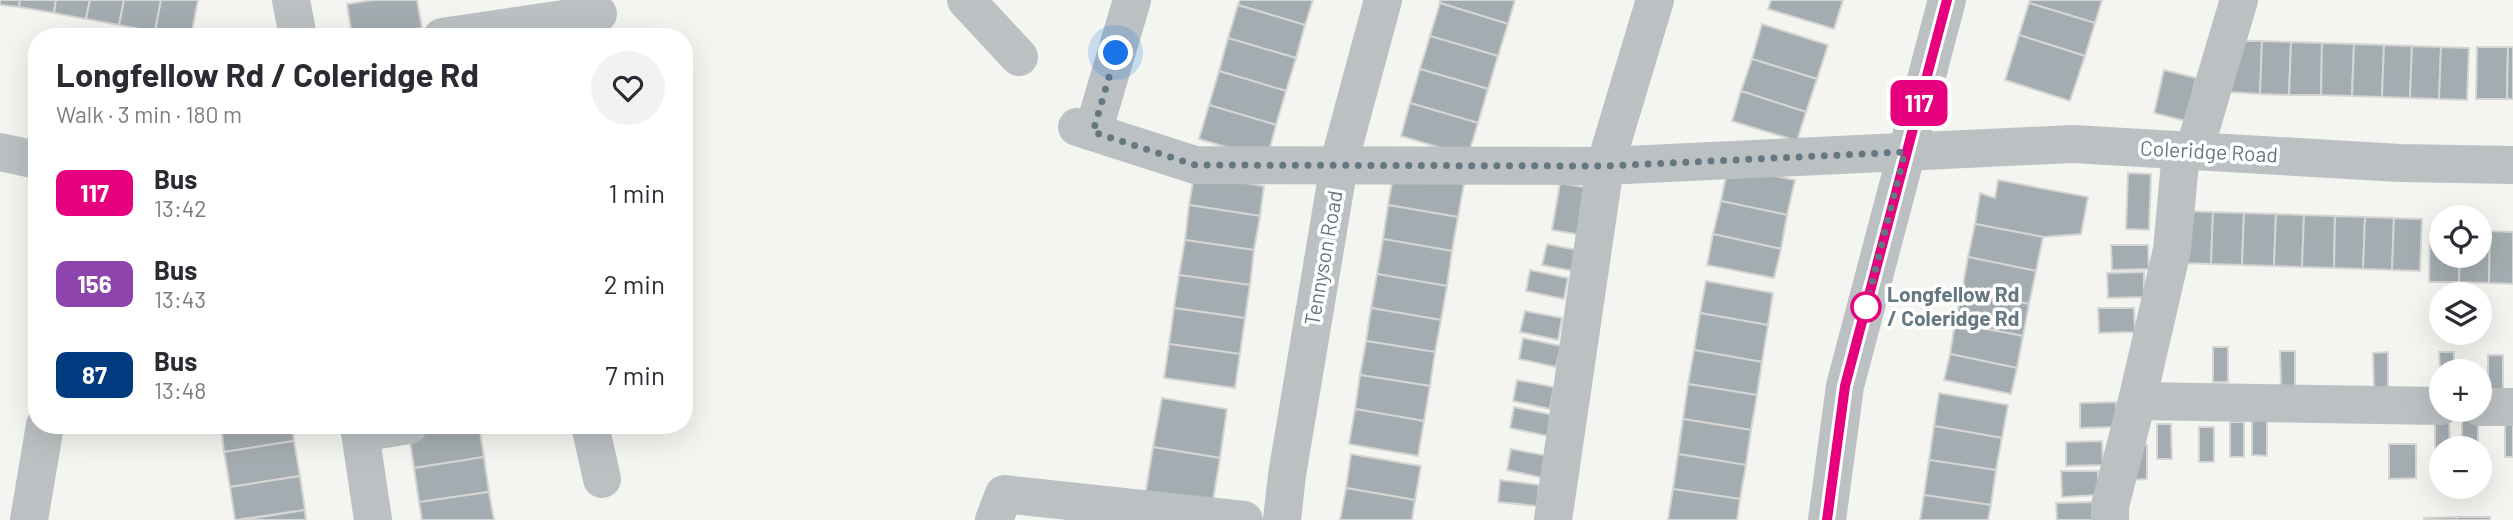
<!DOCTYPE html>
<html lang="en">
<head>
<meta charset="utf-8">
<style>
  body { margin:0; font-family:Barlow,sans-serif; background:#f2f2f3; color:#2b2b33; height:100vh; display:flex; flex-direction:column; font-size:26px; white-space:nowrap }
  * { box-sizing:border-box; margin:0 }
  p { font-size:23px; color:#7c7c81 }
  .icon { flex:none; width:38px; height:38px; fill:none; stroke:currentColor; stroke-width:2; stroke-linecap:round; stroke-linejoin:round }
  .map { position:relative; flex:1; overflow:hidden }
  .drawer { position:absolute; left:28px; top:28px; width:665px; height:406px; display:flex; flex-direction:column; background:#fff; border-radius:28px; box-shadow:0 7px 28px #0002 }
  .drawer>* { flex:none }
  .badge { padding:0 14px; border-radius:10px; font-size:24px; line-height:46px }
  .controls { position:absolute; left:2429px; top:205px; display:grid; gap:14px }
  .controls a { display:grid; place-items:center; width:63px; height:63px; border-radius:50%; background:#fff; box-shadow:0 7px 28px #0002; font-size:35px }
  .you { position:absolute; width:35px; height:35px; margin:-18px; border:5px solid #fff; border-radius:50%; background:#1a73e8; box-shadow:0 0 0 10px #1a73e833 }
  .map>.badge { position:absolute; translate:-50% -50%; box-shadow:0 0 0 4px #fff }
  .round { display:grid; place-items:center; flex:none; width:74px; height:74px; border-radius:37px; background:#f2f2f3 }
  .summary { display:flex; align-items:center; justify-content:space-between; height:119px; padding:0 28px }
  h1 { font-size:33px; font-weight:700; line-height:52px }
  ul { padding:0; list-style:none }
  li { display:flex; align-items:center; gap:21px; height:91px; padding:0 28px }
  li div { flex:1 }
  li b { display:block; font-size:26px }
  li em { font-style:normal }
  li .badge { min-width:77px; font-weight:700; text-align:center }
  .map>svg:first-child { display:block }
  .building { fill:#a3acb0; stroke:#d5d5d3; stroke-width:2 }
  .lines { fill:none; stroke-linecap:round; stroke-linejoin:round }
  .minor { stroke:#bbc0c2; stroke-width:38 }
  .line-casing { stroke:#fff; stroke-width:16 }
  .line { stroke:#e6007e; stroke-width:10 }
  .walk { stroke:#657780; stroke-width:7; stroke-dasharray:0 12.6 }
  .stop-dot { fill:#fff; stroke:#e6007e; stroke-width:3.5 }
  .labels { text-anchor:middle; stroke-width:7; stroke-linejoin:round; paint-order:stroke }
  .street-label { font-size:21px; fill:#657780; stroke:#fff }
  .stop-label { font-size:21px; font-weight:bold; fill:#657780; stroke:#fff; text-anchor:start }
</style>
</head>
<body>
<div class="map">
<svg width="2513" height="520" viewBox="0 0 2513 520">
  <rect width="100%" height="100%" fill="#f4f4f0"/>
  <g class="building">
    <path d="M0,0H20L19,7L0,5Z"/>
    <path d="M20,0H56L54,13L19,7Z"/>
    <path d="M56,0H90L86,19L54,13Z"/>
    <path d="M90,0H124L119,25L86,19Z"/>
    <path d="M124,0H161L155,32L119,25Z"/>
    <path d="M161,0H198L191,37L155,32Z"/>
    <path d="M373,0H417L422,28L352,37L347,4Z"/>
    <path d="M1240,0H1313L1305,25L1238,5Z"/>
    <path d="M1440,0H1515L1508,24L1440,3Z"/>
    <path d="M1771,0H1843L1834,29L1768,9Z"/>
    <path d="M2030,0H2102L2095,23L2029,3Z"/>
    <path d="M1440,3L1508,24L1498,56L1430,36Z"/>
    <path d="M2029,3L2095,23L2085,56L2019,35Z"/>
    <path d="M1238,5L1305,25L1296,58L1228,38Z"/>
    <path d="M1762,24L1828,45L1817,79L1752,59Z"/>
    <path d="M2019,35L2085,56L2070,101L2005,80Z"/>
    <path d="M1430,36L1498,56L1488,89L1420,69Z"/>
    <path d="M1228,38L1296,58L1286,91L1219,71Z"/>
    <path d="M2231,41H2262L2260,94L2230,92Z"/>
    <path d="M2262,41L2291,42L2289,95L2260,94Z"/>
    <path d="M2291,42L2322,43L2321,95H2289Z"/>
    <path d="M2322,43L2354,44L2352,96L2321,95Z"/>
    <path d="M2354,44L2384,45L2382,97L2352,96Z"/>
    <path d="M2384,45L2412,46L2410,98L2382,97Z"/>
    <path d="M2412,46L2441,47L2439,99L2410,98Z"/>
    <path d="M2441,47L2469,48L2467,100L2439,99Z"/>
    <path d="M2477,47H2508L2507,99H2476Z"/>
    <path d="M2508,47H2513V99H2507Z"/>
    <path d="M1752,59L1817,79L1806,112L1741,91Z"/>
    <path d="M1420,69L1488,89L1478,123L1410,103Z"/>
    <path d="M2164,70L2196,78L2186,121L2154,113Z"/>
    <path d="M1219,71L1286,91L1276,125L1209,105Z"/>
    <path d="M1741,91L1806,112L1797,141L1732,121Z"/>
    <path d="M1410,103L1478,123L1468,156L1401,136Z"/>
    <path d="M1209,105L1276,125L1267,159L1199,139Z"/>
    <path d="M1728,166L1795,180L1787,215L1721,201Z"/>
    <path d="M1394,172L1464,184L1458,217L1388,205Z"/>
    <path d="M2128,173L2151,174L2149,230L2126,229Z"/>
    <path d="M1194,175L1264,186L1260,216L1189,205Z"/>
    <path d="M1998,180L2088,197L2081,234L2043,237L1975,224L1980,193L1995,198Z"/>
    <path d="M1560,183L1596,189L1589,236L1552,230Z"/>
    <path d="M1721,201L1787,215L1781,249L1713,234Z"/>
    <path d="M1189,205L1260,216L1254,250L1185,240Z"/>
    <path d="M1388,205L1458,217L1452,251L1383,239Z"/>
    <path d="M2184,211L2213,212L2211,264L2182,263Z"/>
    <path d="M2213,212L2244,213L2242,265L2211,264Z"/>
    <path d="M2244,213L2276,214L2274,266L2242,265Z"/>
    <path d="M2276,214L2304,215L2302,267L2274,266Z"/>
    <path d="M2304,215L2335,216L2334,268L2302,267Z"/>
    <path d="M2335,216L2365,217L2363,269L2334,268Z"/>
    <path d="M2365,217L2394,218L2392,270L2363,269Z"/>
    <path d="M2394,218L2422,219L2420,271L2392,270Z"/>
    <path d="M1975,224L2043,237L2036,271L1968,257Z"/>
    <path d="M2430,229L2441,230V256H2460L2459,282H2429Z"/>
    <path d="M2480,231H2490L2489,283L2459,282L2460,256H2480Z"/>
    <path d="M2490,231L2513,232V284L2489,283Z"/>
    <path d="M1713,234L1781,249L1774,278L1707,265Z"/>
    <path d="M1383,239L1452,251L1447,286L1377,274Z"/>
    <path d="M1185,240L1254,250L1250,285L1179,275Z"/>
    <path d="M1547,244L1577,250L1573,271L1542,265Z"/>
    <path d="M2111,245H2148L2149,269L2112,270Z"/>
    <path d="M1968,257L2036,271L2029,304L1962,291Z"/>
    <path d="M1530,270L1568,278L1564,299L1526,291Z"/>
    <path d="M2144,272V297L2108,298L2107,273Z"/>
    <path d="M1377,274L1447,286L1441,320L1371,308Z"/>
    <path d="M1179,275L1250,285L1245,318L1174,308Z"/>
    <path d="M1706,281L1773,293L1768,325L1700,313Z"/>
    <path d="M1962,291L2029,304L2023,336L1955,323Z"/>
    <path d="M1174,308L1245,318L1240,354L1169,344Z"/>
    <path d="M1371,308L1441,320L1435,352L1366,341Z"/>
    <path d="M2098,308H2134L2135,332L2099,333Z"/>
    <path d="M1525,311L1562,318L1558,340L1520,332Z"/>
    <path d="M1700,313L1768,325L1762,362L1694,350Z"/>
    <path d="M1955,323L2023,336L2017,368L1950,354Z"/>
    <path d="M1523,338L1561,346L1556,367L1519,359Z"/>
    <path d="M1366,341L1435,352L1430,386L1360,375Z"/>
    <path d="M1169,344L1240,354L1235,388L1164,378Z"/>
    <rect x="2213" y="347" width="15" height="35"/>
    <path d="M1694,350L1762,362L1757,395L1688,384Z"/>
    <path d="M2280,351H2295V386H2281Z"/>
    <path d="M2388,352V387H2374L2373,353Z"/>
    <path d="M2439,352H2454V371H2441V387Z"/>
    <path d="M1950,354L2017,368L2011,394L1944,380Z"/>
    <rect x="2488" y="355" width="15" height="35"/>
    <path d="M1360,375L1430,386L1424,421L1355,409Z"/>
    <path d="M1517,380L1554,387L1550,409L1513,401Z"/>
    <path d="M1688,384L1757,395L1751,430L1683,419Z"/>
    <path d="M1939,393L2008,405L2002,438L1934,426Z"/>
    <path d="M1162,398L1227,409L1220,458L1153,447Z"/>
    <path d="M2116,402L2117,427L2080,428V403Z"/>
    <path d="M1514,407L1553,415L1548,436L1510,428Z"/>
    <path d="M1355,409L1424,421L1418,456L1349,444Z"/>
    <path d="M2435,416H2449L2450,448L2435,451Z"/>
    <path d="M1683,419L1751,430L1746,465L1678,454Z"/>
    <path d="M2478,419V448H2462V420Z"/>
    <path d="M2252,421H2267V456L2252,455Z"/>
    <rect x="2230" y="422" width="14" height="35"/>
    <rect x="2505" y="422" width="8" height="35"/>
    <path d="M2157,424H2171L2172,459H2157Z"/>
    <path d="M221,425H292L294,441L224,452Z"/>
    <path d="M471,425H479L484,457L414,468L409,435Z"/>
    <path d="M1934,426L2002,438L1996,470L1929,460Z"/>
    <rect x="2199" y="427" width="15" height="35"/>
    <path d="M294,441L300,476L230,487L224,452Z"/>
    <path d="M2102,441L2103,465L2066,466V442Z"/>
    <path d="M2389,444H2416V478L2389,479Z"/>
    <path d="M2132,445H2147V479L2132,480Z"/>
    <path d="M1153,447L1220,458L1212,507L1145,496Z"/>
    <path d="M1511,449L1549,456L1544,478L1507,470Z"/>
    <path d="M1351,454L1421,466L1415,500L1346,488Z"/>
    <path d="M1678,454L1746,465L1740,499L1673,489Z"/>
    <path d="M484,457L489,492L419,502L414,468Z"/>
    <path d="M1929,460L1996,470L1991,505L1924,495Z"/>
    <path d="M2061,471H2098V495L2062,497Z"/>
    <path d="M300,476L305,510L235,520L230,487Z"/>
    <path d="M1500,480L1539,485L1537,506L1498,502Z"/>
    <path d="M1346,488L1415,500L1412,520H1340Z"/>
    <path d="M1673,489L1740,499L1737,520H1668Z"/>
    <path d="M489,492L494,520H422L419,502Z"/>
    <path d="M1924,495L1991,505L1988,520H1920Z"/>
    <path d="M2093,502V520H2057L2056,503Z"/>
    <path d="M305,510L306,520H244Z"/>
    <rect x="2457" y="517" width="33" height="3"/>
    <path d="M2457,517V520H2424V518Z"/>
  </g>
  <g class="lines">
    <g class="minor">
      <path d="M291,0L298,37"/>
      <path d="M966,0L1019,57"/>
      <path d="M442,37L598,14"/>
      <path d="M1077,127L1195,165L1605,166L1655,0"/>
      <path d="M1093,132L1132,0"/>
      <path d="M2181,151L2172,250L2137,401L2441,406"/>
      <path d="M2194,151L2239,0"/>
      <path d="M0,152L37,160"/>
      <path d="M2480,407H2513"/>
      <path d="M359,425L373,520"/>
      <path d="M590,425L602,479"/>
      <path d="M360,433L409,425"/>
      <path d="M29,520L45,425"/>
      <path d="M994,520L1004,494L1244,520"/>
      <path d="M1282,520L1287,475L1340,159L1383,0"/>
      <path d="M1553,520L1605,166L2073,144L2400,163L2513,165"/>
      <path d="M1827,520L1845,386L1947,0"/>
      <path d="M2110,520V506L2137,401"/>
    </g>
  </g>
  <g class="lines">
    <g class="line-casing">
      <path id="line" d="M1827,520L1845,386L1947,0"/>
    </g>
    <use href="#line" class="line"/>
    <path class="walk" d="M1116,53L1093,132L1195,165L1605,166L1905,152L1866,307"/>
  </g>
  <circle class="stop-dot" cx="1866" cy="307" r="14"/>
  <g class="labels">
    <g class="street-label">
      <text transform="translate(2209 152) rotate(3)" y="7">Coleridge Road</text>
      <text transform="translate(1324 258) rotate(-80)" y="7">Tennyson Road</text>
    </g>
    <g class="stop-label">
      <text x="1887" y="302">Longfellow Rd<tspan x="1887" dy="24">/ Coleridge Rd</tspan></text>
    </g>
  </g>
</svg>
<div class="controls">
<a><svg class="icon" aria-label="locate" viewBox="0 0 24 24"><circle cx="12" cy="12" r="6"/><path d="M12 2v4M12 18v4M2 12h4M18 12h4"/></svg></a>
<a><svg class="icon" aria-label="layers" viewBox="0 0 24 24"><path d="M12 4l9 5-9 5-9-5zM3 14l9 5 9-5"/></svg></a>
<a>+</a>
<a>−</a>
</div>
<div class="you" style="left:1116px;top:53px"></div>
<b class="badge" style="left:1919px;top:103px;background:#e6007e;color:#fff">117</b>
<section class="drawer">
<div class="summary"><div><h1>Longfellow Rd / Coleridge Rd</h1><p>Walk · 3 min · 180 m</p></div><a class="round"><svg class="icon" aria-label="heart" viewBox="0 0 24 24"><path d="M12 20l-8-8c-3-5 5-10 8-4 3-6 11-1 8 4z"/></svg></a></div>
<ul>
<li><span class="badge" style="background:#e6007e;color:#fff">117</span><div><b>Bus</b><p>13:42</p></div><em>1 min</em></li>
<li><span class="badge" style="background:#8e44ad;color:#fff">156</span><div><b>Bus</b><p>13:43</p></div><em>2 min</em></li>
<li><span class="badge" style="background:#003b80;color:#fff">87</span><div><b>Bus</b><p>13:48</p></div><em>7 min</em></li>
</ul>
</section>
</div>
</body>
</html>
